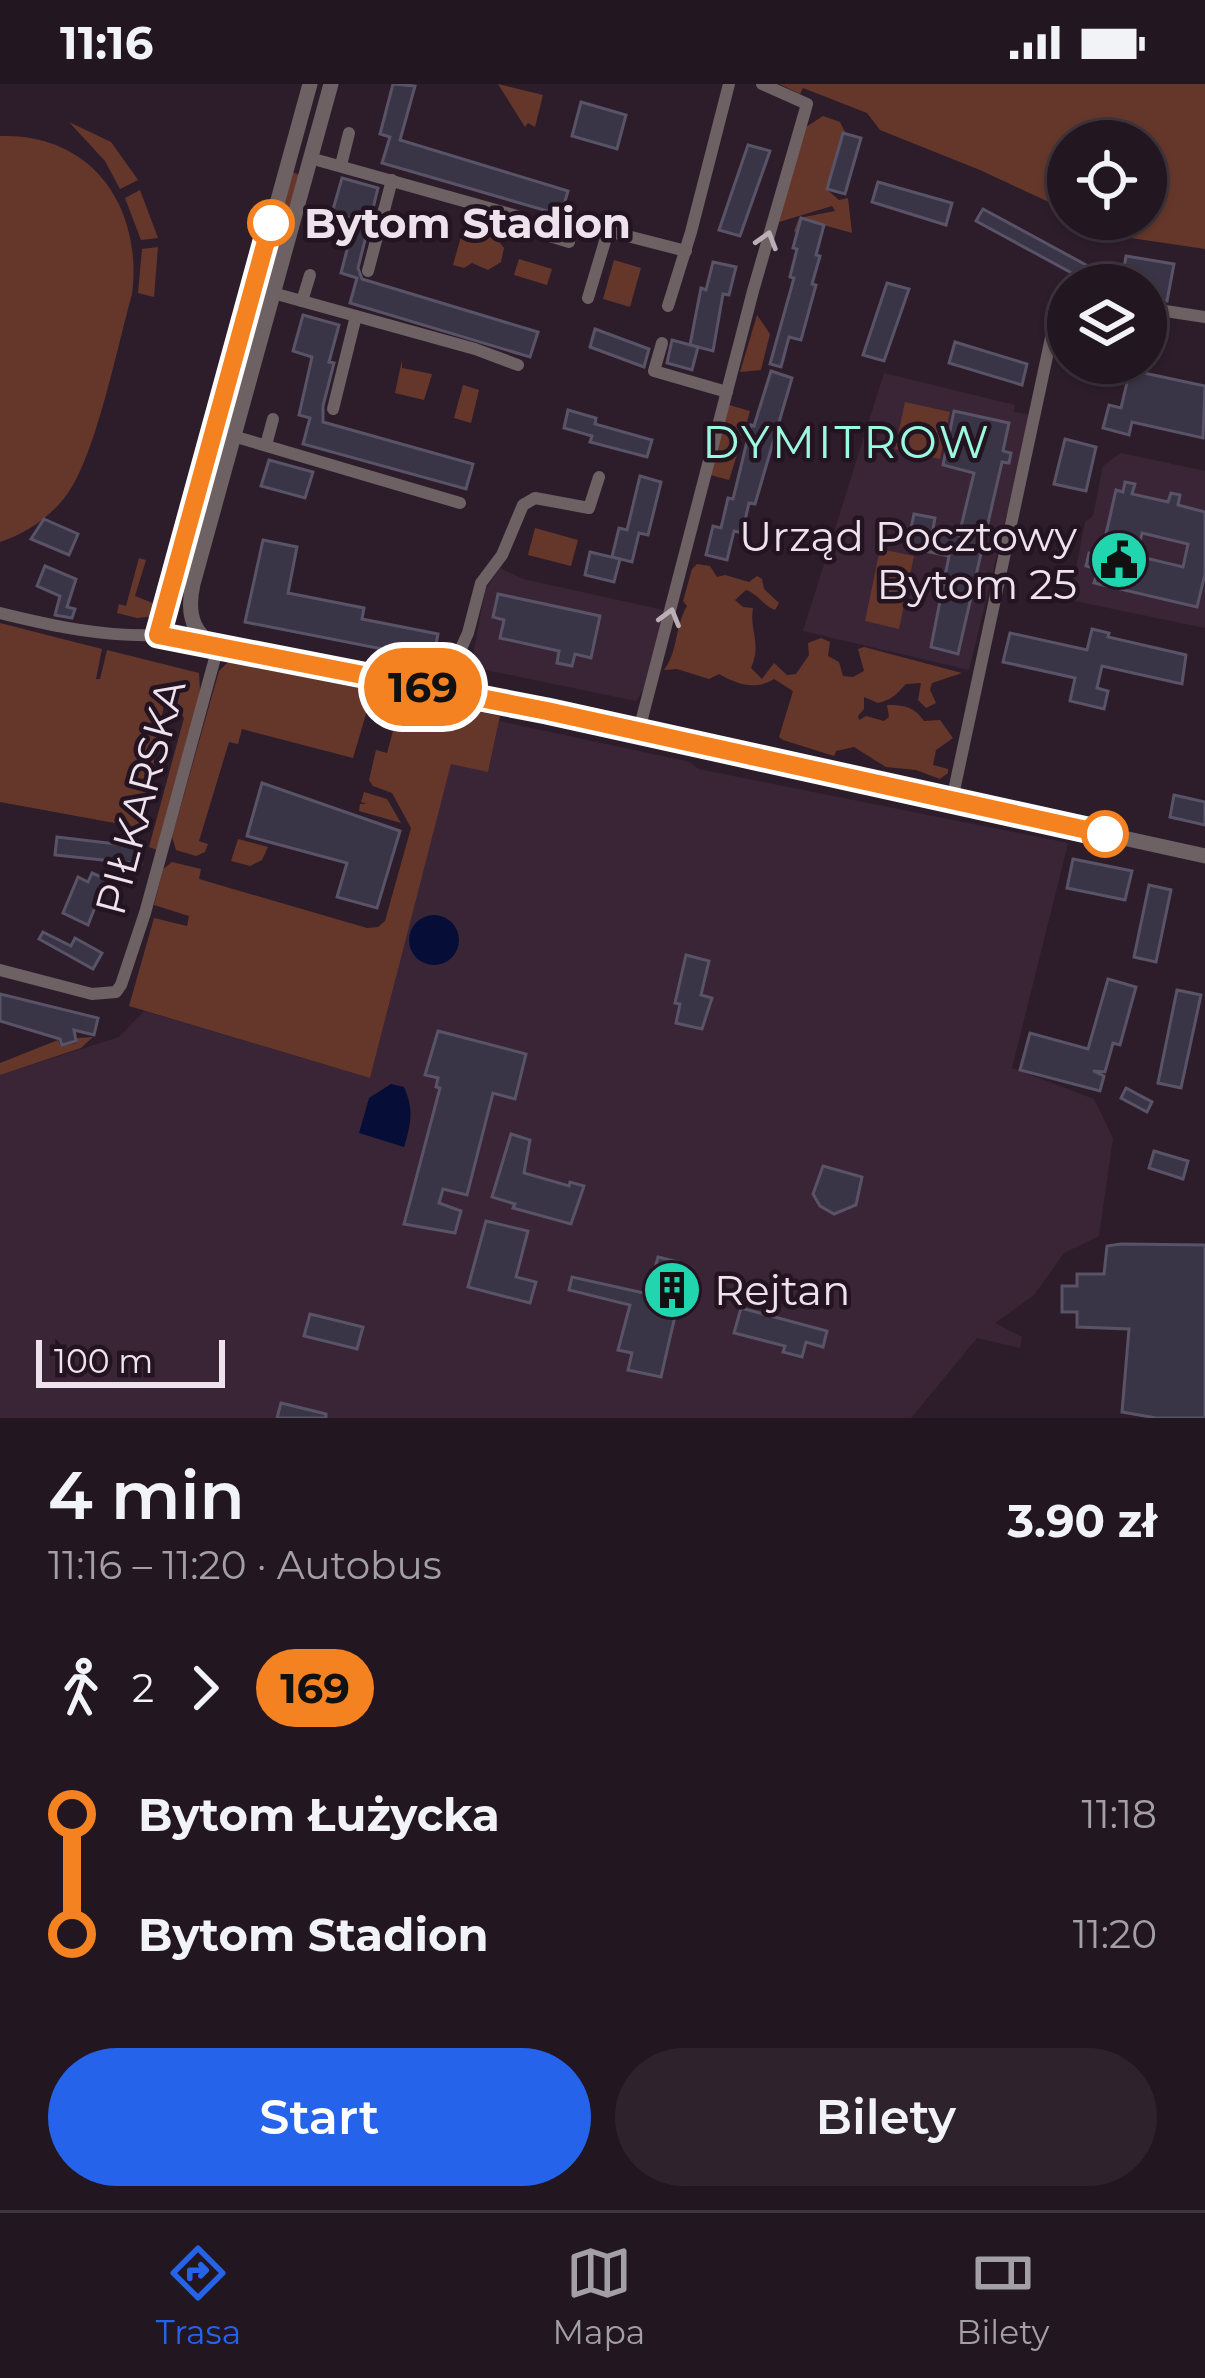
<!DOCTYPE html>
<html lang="pl">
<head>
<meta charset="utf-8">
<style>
  body { margin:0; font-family:Montserrat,sans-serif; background:#2e232d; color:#f1f3f6; height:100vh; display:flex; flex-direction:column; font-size:45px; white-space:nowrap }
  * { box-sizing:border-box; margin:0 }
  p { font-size:39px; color:#a29fa5 }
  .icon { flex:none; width:66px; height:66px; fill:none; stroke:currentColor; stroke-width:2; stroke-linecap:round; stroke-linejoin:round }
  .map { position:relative; height:1334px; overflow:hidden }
  .details { display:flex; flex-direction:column; background:#221620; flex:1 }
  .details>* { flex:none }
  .badge { padding:0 24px; border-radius:39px; font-size:42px; line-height:78px }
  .buttons { position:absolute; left:1047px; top:36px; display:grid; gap:24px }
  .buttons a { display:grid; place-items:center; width:120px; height:120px; border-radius:50%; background:#221620; box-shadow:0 3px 9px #0004,0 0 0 3px #3f353e; font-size:60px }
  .scale { position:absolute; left:36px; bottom:30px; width:189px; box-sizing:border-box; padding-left:12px; border:6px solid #eee3ec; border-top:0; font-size:33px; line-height:42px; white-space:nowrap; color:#eee3ec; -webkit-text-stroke:9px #241421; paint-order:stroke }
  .map>.badge { position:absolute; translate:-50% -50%; box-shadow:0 0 0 6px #fff }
  .legs { display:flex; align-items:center; gap:18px; height:132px; padding:0 48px; font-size:39px }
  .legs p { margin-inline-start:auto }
  .headline { display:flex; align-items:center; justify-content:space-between; height:204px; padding:0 48px }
  h1 { font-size:66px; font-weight:600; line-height:90px }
  .action { display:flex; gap:24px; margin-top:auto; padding:24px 48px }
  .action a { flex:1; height:138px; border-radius:72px; background:#2563eb; color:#fff; font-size:48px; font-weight:600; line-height:138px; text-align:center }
  .action a+a { background:#2e232d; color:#f1f3f6 }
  ul { padding:0 48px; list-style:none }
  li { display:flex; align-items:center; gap:42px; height:120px; font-size:45px }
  li i { display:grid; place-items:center; width:18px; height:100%; margin:0 15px; background:currentColor }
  li i::after { content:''; width:30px; height:30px; margin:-15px; border:9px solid; border-radius:50%; background:#221620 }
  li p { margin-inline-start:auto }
  li:first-child i { background:linear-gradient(#0000 50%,currentColor 0) }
  li:last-child i { background:linear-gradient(currentColor 50%,#0000 0) }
  .status { display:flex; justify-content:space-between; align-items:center; height:84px; padding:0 60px; background:#221620; direction:ltr }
  .status svg { height:33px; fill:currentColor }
  .tab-bar { display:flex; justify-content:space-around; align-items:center; height:168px; border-top:3px solid #3f353e; background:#221620; font-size:33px; color:#a29fa5 }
  .tab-bar a { display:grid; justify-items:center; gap:6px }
  .tab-bar .active { color:#2563eb }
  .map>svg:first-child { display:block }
  .built { fill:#3a2537 }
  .green { fill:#65372b }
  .water { fill:#060d36 }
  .building { fill:#3a3447; stroke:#595367; stroke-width:3; fill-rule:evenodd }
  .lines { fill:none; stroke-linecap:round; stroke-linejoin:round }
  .minor { stroke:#6d6163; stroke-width:12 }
  .tertiary { stroke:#6d6163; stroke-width:15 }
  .oneway { stroke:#baafb5 }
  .line-1-casing { stroke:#fff; stroke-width:27 }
  .line-1 { stroke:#f58220; stroke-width:18 }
  .stop-1-dot { fill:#fff; stroke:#f58220; stroke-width:6 }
  .labels { text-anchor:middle; stroke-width:9; stroke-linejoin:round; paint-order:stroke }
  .stop-label { font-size:42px; font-weight:bold; fill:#eee3ec; stroke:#241421; text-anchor:start }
  .poi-label { font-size:42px; fill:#eee3ec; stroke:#241421; text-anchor:end }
  .street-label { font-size:42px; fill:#eee3ec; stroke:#241421 }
  .neighbourhood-label { font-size:45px; letter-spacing:3px; fill:#9afade; stroke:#241421 }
</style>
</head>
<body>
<div class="status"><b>11:16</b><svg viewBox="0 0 49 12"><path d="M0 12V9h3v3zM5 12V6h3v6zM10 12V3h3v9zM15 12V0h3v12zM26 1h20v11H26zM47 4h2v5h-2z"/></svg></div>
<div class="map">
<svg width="1205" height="1334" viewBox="0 0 1205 1334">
  <rect width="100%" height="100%" fill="#2d1d2b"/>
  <g class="built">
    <path d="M884,289L1015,321L1014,328L1031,331L969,586L803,547Z"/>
    <path d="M1121,369L1205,387V544L1070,516L1085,438L1093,432L1103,382Z"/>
    <path d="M500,484L523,495L668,527L649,597L636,617L471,583L485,506Z"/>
    <path d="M499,637L690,678L698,685L1068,759L1012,984L1094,1015L1113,1054L1099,1152L1064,1169L1034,1211L995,1239L1022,1253L1020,1264L977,1254L911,1334H0V991L119,953L144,927L370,994L451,679L488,688Z"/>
  </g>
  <g class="green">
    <path d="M498,0L543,11L535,43L528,39L525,43Z"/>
    <path d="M779,0H1205V165L1124,153L1084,135H1146V57H1068V127L980,86L880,46L867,29L803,4L800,10Z"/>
    <path d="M823,32L840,38L845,48L826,105L839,116L848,114L852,149L802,135L797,149L794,147L799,134L835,127L832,122L779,138L803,45Z"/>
    <path d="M69,38L111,58L138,96L120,105L105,77Z"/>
    <path d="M0,52C93,49 143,124 132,210C118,260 96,370 68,409C52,432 27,449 0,458Z"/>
    <path d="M292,88L300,91L244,291L237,295Z"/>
    <path d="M140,106L158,154L141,156L125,114Z"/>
    <path d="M462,149L495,153L504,164L501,178L488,186L472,179L464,184L453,181Z"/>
    <path d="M158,163L154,213L138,209L142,165Z"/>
    <path d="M519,175L552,185L547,201L514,191Z"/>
    <path d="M614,176L641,184L630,223L603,215Z"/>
    <path d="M757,231L770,250L761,286L740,288Z"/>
    <path d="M402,276V284L432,290L424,316L395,309Z"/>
    <path d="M463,301L479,306L471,339L454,334Z"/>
    <path d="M905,318L950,328L940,375L895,365Z"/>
    <path d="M729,321L750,327L743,352L722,347Z"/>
    <path d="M227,333L231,339L203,437L196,435L224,334Z"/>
    <path d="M721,349L742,355L729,396L710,391Z"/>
    <path d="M535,444L578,456L571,482L528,471Z"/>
    <path d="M880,465L914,472L899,545L865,537Z"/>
    <path d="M139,474L146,476L135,512L158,521L156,532L137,534L117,529L119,520L126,522Z"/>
    <path d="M697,480L710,482L717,493L725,491L749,498L757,492L762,495L764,505L779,519L775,526C764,522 758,510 746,506L735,516L743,523L753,524C749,545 762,561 751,584L762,595L774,579L787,591L796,590L809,571L808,559L821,554L830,558L828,572L839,578L843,592L853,593L864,587L858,565L864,563L962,589L932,599L930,606L936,619L926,624L918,616L921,599L906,600C896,610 894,615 878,619L864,613V625L858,632L859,636L866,632L884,637L889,633L887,621C905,621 914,623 924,637L940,636L953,654L936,666L933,681L948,685V689L940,695L916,686L886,683L854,663L836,667L834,672L783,656L779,653L793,607L774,595C755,607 737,600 719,590L709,595L677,585L664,586C678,568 675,542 687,522L683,517L692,485Z"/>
    <path d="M0,539L102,565L96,595H100L107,566L199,589L200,608L157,766L149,763L184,634L166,609L142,744L0,718Z"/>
    <path d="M228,578L364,605L369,620L353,674L242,645L238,660L229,658L199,757L208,760L205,768L196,772L176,766L172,753L219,587Z"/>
    <path d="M404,610L481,622L691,667L695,671Z"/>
    <path d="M398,612L500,632L488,688L451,680L370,994L129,922L154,834L187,842L189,832L154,821L163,785L172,778L201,785L199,795L367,844L378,843L385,837L411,744L392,709L373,702L369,696L376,666L387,669L393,647L383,644L390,620Z"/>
    <path d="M364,708L387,715L401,739L359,727L360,720H367L361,718Z"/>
    <path d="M238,755L268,763L262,776L250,782L231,777Z"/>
    <path d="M93,953L81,964L0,991V979L58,956L61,962L77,959V954Z"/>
  </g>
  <g class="water">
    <circle cx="434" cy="856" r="25"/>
    <path d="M391,1000L404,1003C414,1025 411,1040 404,1063L359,1049L369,1014Z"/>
  </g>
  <g class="building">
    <path d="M393,0L415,2L400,56L568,107L561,131L382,79L390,53L380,50Z"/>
    <path d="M581,18L626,31L617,65L572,52Z"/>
    <path d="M843,49L861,54L845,110L827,105Z"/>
    <path d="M748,61L770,67L740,152L719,146Z"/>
    <path d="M342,94L378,104L358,184L362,195L538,248L530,273L350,219L357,194L341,189L355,135L332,129Z"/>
    <path d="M878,98L952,119L946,141L872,118Z"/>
    <path d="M983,125L1088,182L1081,194L976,137Z"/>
    <path d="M801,134L824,141L816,171L820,172L812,200L816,201L801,256L789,253L781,283L770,280L794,194L790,193L797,165L793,164Z"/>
    <path d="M1126,172L1174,180L1167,217L1146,214V201H1121Z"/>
    <path d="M713,178L736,183L729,211L723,210L713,267L690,261L701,204L706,206Z"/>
    <path d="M887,199L909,205L884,277L863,271Z"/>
    <path d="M303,231L339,241L329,278L334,279L323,322V338L473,380L466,405L303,360L310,334L299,331L312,273L293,267Z"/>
    <path d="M595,245L649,265L644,283L590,263Z"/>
    <path d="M672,256L698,263L692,286L667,279Z"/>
    <path d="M955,258L1027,280L1022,301L949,279Z"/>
    <path d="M1130,286L1205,302L1203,354L1132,338L1129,351L1103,344L1109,321L1121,324Z"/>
    <path d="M771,287L792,294L755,420L749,419L742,449L734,447L727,476L706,471L713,442L721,444L728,414L733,415L751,341L754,342Z"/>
    <path d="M568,326L596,334L595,340L652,356L647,373L590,358L592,352L564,344Z"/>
    <path d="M954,327L1009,339L1003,367L1011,369L1009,379L1002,378L958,570L931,563L949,472L907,463L914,430L935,434L933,445L959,451L974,389L943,381Z"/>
    <path d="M1065,355L1096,363L1086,407L1054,400Z"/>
    <path d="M269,376L313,388L305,414L261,402Z"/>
    <path d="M640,392L661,398L648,451L639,449L632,478L612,473L619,444L627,446Z"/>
    <path d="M1125,398L1135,400L1132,410L1168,418L1171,409L1180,411L1178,421L1205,428V490L1197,523L1094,499L1098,485L1086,482L1089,469L1101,472L1116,406L1123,408ZM1142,449L1188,460L1183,483L1137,472Z"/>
    <path d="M44,435L78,450L69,471L31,455Z"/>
    <path d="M263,456L297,463L288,509L364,524L362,535L438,550L433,575L245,538Z"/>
    <path d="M590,468L620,475L614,498L585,491Z"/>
    <path d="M45,482L76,495L67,523L75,525L72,534L55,531L60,512L37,502Z"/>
    <path d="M498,510L600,532L591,574L575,570L572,582L557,579L559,567L500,554L504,536L493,533Z"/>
    <path d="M1092,545L1109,549L1108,553L1186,571L1182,600L1102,582L1097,604L1108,607L1104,625L1070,617L1075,594L1003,578L1010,549L1087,566Z"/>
    <path d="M262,699L400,747L377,824L337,813L347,779L247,752Z"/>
    <path d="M1174,711L1205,718V741L1170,733Z"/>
    <path d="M57,753L142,763L141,780L55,771Z"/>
    <path d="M1073,775L1132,787L1125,816L1067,804Z"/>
    <path d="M92,789L106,795L88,841L63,829L78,793L88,798Z"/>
    <path d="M1149,801L1171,806L1156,878L1134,873Z"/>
    <path d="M43,848L71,862L75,854L102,869L93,885L39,855Z"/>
    <path d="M686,871L709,877L701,911L712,914L702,945L676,939L680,920L675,919Z"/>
    <path d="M1108,895L1136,903L1120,961L1113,959L1105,988L1093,987L1104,992L1100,1007L1020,986L1030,949L1088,965Z"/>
    <path d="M1177,906L1201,911L1181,1004L1158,999Z"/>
    <path d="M0,910L98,934L94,951L74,946L76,957L62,961L60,955L0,937Z"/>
    <path d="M438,947L526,970L515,1015L493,1009L467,1111L443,1105L439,1119L461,1127L455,1149L404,1140L440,1004L436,1003L438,994L425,991Z"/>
    <path d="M1126,1004L1152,1018L1147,1028L1121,1014Z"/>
    <path d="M511,1050L530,1056L524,1089L569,1102L570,1098L584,1102L571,1140L513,1124L515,1120L492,1113Z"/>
    <path d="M1154,1067L1188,1077L1183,1095L1149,1084Z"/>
    <path d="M823,1082L862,1093L856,1121L834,1130L820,1122L813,1110Z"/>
    <path d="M486,1137L528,1147L516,1193L536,1198L530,1219L468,1203Z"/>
    <path d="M1121,1160L1205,1161V1334H1156L1122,1328L1129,1245L1077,1243V1228H1062V1202H1077V1190H1104L1107,1162Z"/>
    <path d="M658,1173L678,1178L680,1188L696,1192L694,1201L697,1202L692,1222L678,1219L661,1293L628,1286L632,1269L618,1266L630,1221L569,1206L572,1193L648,1210Z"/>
    <path d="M741,1224L827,1247L823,1263L806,1258L802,1273L783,1268L785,1262L734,1249Z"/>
    <path d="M310,1230L363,1243L357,1265L304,1252Z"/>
    <path d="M281,1319L326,1330V1334H277Z"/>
  </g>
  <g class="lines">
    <g class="minor">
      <path d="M310,74L524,134L543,150L569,158"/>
      <path d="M341,81L349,49"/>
      <path d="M368,187L392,96"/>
      <path d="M273,209L475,265L518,281"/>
      <path d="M588,214L608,147L686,167"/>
      <path d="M302,217L310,191"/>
      <path d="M668,222L691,148L729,0"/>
      <path d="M1146,224L1205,233"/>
      <path d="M662,259L654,287L727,308"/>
      <path d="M333,325L356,232"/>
      <path d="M233,352L460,419"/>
      <path d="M266,361L273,335"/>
      <path d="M0,529C53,542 103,553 158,551"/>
      <path d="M442,607L468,549L481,499L502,471L523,421L535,414L589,424L599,393"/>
      <path d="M639,646L753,207L807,20L762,0"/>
      <path d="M952,716L1058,221L1068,212"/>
      <path d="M0,886L92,910L116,908L121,901L145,829L218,563"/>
    </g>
    <g class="tertiary">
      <path d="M310,0L158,551L547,627L1205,772"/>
      <path d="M210,558C189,545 188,522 193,500L331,0"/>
    </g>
  </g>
  <defs><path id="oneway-chevron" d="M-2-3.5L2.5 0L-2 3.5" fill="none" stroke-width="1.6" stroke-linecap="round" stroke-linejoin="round" transform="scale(3)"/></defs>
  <g class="oneway">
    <use href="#oneway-chevron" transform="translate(767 156) rotate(-73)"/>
    <use href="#oneway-chevron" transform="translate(670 533) rotate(-74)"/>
  </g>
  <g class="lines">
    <g class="line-1-casing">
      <path id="line-1" d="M271,139L158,551L547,627L1105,750"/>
    </g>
    <use href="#line-1" class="line-1"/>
  </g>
  <defs>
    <g id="civic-disc" transform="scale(3)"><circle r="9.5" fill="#21d5af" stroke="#241421"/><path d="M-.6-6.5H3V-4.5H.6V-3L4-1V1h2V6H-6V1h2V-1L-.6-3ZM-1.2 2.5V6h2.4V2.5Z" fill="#111"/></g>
    <g id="building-disc" transform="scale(3)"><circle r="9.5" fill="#21d5af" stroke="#241421"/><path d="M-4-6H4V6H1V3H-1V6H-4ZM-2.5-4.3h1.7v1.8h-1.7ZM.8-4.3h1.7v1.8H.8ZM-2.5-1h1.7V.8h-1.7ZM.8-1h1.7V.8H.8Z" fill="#111"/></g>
  </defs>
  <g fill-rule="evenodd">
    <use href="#civic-disc" x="1119" y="476"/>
    <use href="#building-disc" x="672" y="1206"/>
  </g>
  <g class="stop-1-dot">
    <circle cx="271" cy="139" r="21"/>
    <circle cx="1105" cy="750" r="21"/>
  </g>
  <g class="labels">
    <g class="stop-label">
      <text x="304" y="154">Bytom Stadion</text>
    </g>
    <g class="poi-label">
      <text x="1077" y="467">Urząd Pocztowy<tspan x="1077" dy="48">Bytom 25</tspan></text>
      <text x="714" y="1221" text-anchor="start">Rejtan</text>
    </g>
    <g class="street-label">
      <text transform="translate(140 713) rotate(-75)" y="15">PIŁKARSKA</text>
    </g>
    <g class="neighbourhood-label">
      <text x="847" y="374">DYMITROW</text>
    </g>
  </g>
</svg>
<div class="buttons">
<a><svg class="icon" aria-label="locate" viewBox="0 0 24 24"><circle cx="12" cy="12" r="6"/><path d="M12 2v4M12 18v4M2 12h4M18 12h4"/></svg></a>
<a><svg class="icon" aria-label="layers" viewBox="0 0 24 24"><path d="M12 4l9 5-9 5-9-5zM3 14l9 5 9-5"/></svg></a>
</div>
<div class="scale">100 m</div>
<b class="badge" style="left:423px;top:603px;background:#f58220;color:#111">169</b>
</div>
<section class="details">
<div class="headline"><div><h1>4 min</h1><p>11:16 – 11:20 · Autobus</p></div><b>3.90 zł</b></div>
<div class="legs"><svg class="icon" aria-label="walk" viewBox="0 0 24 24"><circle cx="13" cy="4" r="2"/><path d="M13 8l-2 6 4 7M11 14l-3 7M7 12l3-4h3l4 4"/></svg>2<svg class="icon" aria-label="forward" viewBox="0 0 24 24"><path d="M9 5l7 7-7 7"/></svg><b class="badge" style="background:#f58220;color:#111">169</b></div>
<ul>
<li><i style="color:#f58220"></i><b>Bytom Łużycka</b><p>11:18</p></li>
<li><i style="color:#f58220"></i><b>Bytom Stadion</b><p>11:20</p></li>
</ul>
<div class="action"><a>Start</a><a>Bilety</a></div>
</section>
<nav class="tab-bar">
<a class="active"><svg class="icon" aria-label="directions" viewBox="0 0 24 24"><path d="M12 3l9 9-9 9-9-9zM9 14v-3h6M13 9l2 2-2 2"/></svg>Trasa</a>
<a><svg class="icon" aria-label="map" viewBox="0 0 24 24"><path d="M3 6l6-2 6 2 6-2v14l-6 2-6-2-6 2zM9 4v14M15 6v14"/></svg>Mapa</a>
<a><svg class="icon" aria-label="tickets" viewBox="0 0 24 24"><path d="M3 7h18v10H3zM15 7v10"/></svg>Bilety</a>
</nav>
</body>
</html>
